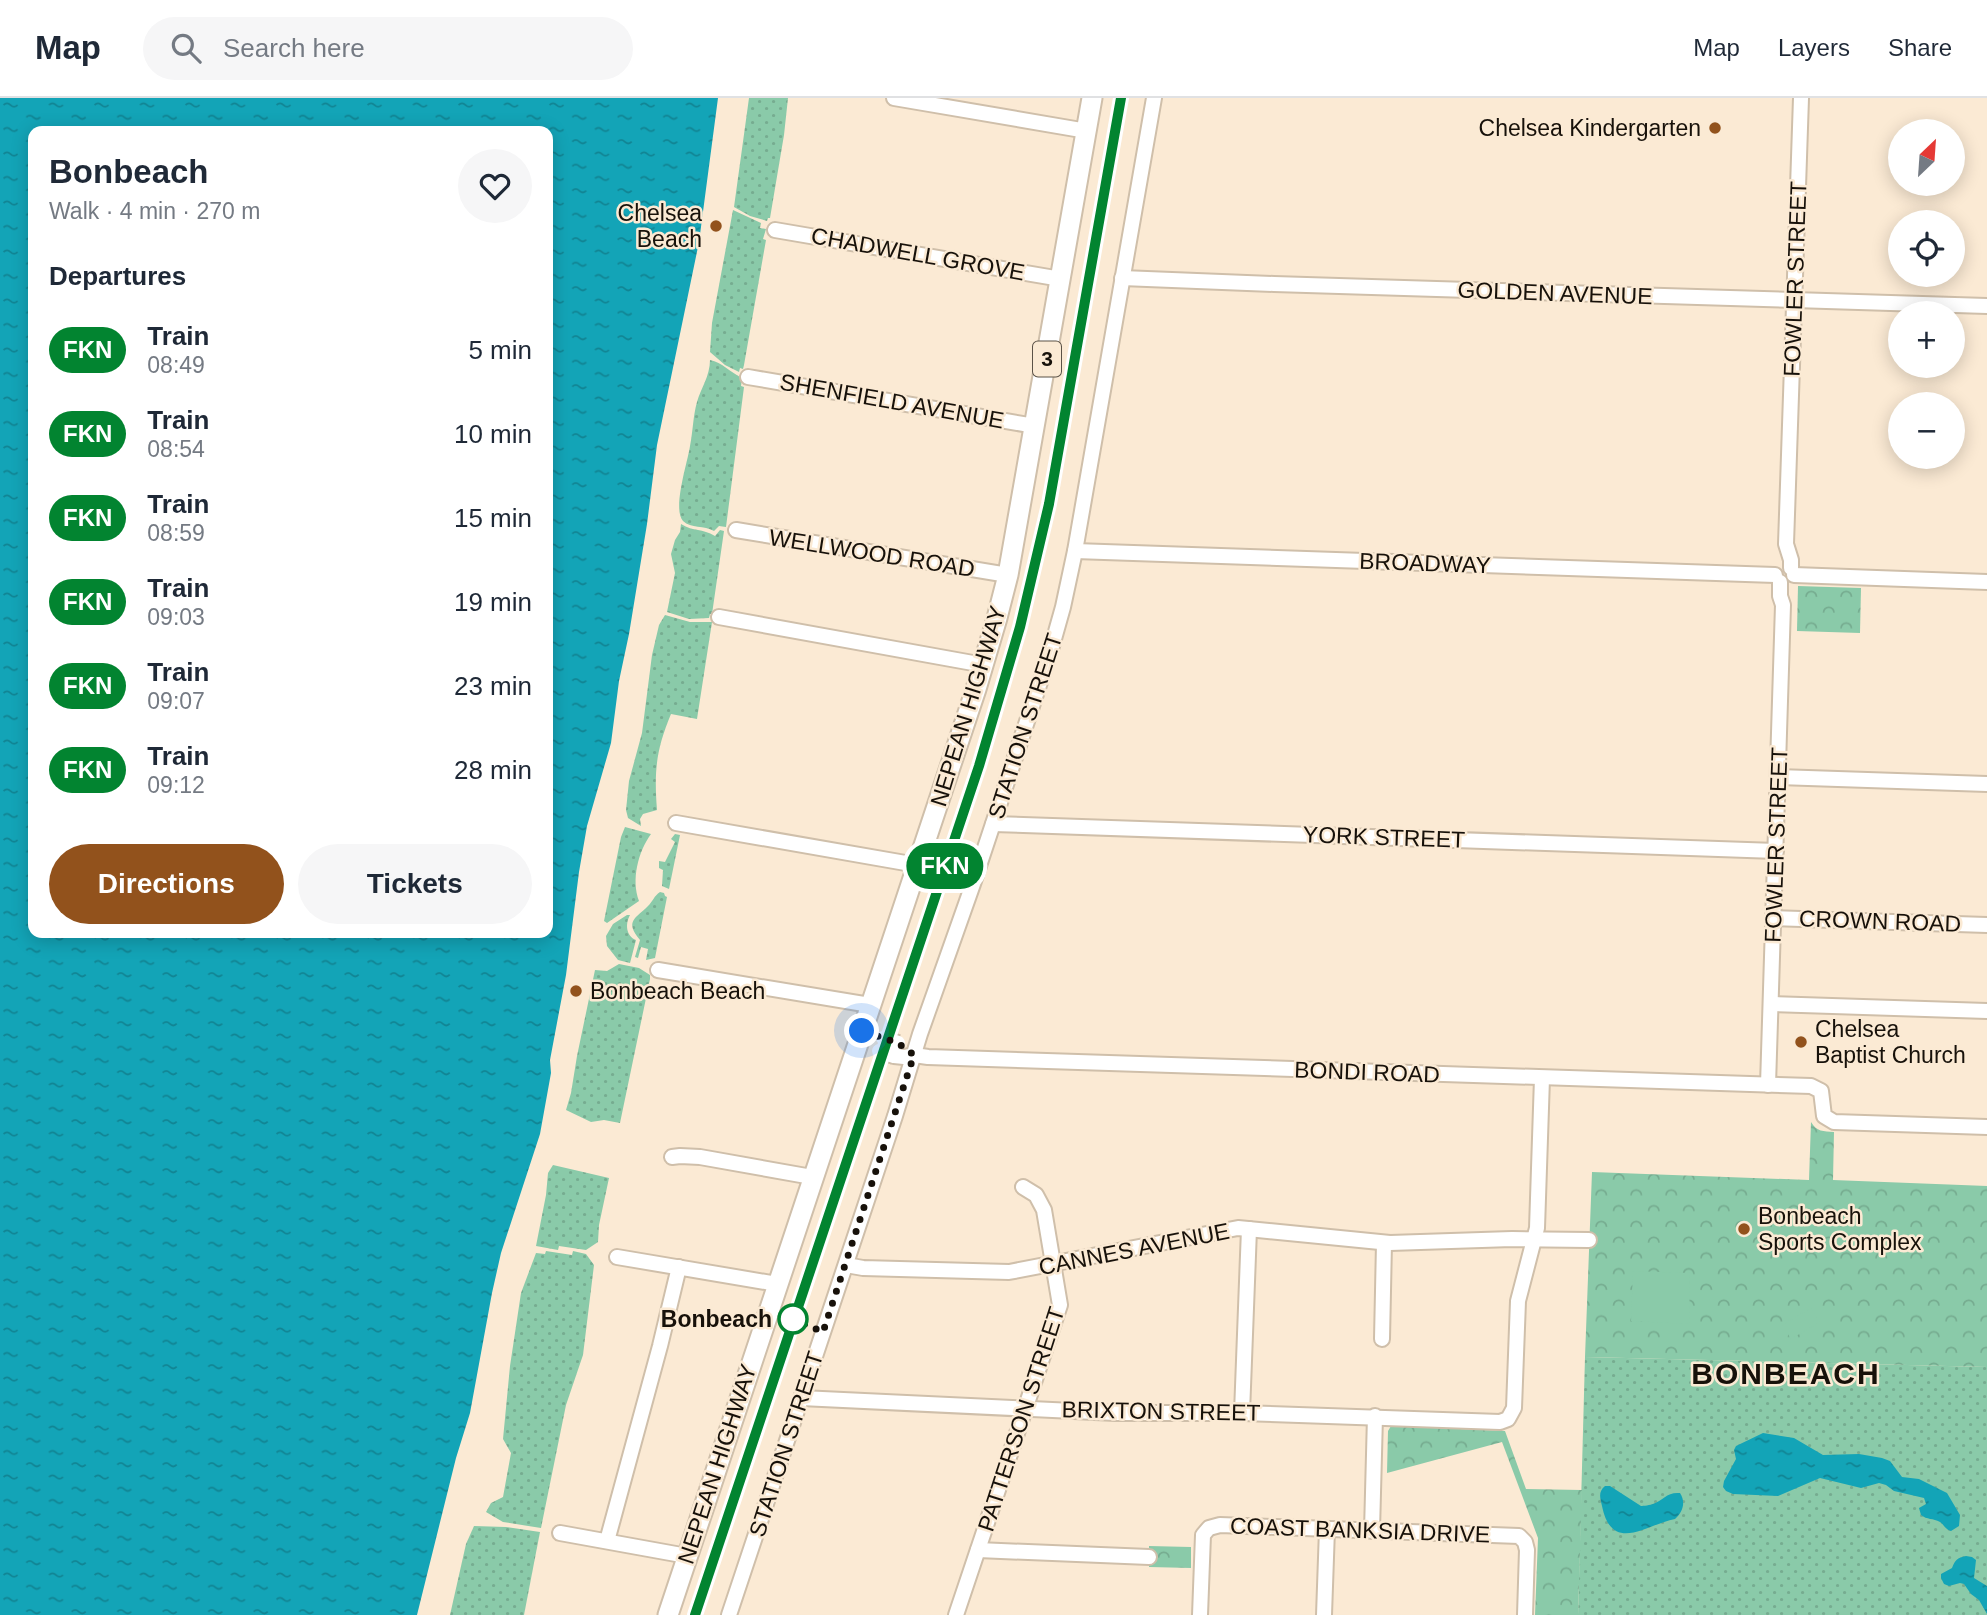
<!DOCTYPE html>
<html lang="en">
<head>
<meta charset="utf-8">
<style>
  body { margin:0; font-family:Arial,sans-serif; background:#f6f6f7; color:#1f2937; height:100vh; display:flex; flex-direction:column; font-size:26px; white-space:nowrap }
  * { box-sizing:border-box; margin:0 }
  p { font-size:23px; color:#747a83 }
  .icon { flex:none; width:38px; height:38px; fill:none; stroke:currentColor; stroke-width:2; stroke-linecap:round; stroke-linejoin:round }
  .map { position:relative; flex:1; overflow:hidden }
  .details { position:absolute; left:28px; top:28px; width:525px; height:812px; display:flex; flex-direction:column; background:#fff; border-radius:14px; box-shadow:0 4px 18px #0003 }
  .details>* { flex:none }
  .badge { padding:0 14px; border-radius:23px; font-size:24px; line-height:46px }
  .needle { width:46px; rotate:25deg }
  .controls { position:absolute; left:1888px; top:21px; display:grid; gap:14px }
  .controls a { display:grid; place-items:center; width:77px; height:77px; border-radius:50%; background:#fff; box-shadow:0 4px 18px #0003; font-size:35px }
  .you { position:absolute; width:35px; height:35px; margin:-18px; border:5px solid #fff; border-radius:50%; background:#1a73e8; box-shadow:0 0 0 10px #1a73e833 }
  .map>.badge { position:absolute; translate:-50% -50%; box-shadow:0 0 0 4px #fff }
  h2 { padding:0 21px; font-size:26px; line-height:63px }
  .round { display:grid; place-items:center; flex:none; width:74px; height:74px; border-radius:37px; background:#f6f6f7 }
  .overview { display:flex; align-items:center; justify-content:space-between; height:119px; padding:0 21px }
  h1 { font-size:33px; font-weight:700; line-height:52px }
  .action { display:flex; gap:14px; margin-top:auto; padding:14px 21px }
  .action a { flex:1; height:80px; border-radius:42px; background:#92521c; color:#fff; font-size:28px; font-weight:700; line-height:80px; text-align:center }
  .action a+a { background:#f6f6f7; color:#1f2937 }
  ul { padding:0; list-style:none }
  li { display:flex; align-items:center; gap:21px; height:84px; padding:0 21px }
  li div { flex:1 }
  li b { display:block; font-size:26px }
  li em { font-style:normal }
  li .badge { min-width:77px; font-weight:700; text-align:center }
  header { display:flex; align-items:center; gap:42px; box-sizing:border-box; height:98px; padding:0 35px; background:#fff; border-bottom:2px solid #e0e1e3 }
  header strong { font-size:33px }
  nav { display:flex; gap:38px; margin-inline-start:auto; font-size:24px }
  .search { width:490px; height:63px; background:#f6f6f7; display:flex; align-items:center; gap:18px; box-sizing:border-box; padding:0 24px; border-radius:38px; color:#747a83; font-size:26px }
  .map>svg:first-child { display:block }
  .grass { fill:url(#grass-dots) }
  .park { fill:url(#park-crowns) }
  .pitch { fill:#8acaa9 }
  .water { fill:url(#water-ripples); fill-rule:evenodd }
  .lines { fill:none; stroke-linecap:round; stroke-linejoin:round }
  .minor-casing { stroke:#cfbfaa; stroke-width:18 }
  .highway-casing { stroke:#cfbfaa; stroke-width:23 }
  .minor { stroke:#fff; stroke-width:14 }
  .highway { stroke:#fff; stroke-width:19 }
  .rail { stroke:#897e6f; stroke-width:2.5; stroke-dasharray:14 7; stroke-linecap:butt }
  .minor-bridge-casing { stroke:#cfbfaa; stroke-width:18; stroke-linecap:butt }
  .minor-bridge { stroke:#fff; stroke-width:14 }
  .line-casing { stroke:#fff; stroke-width:16 }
  .line { stroke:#028430; stroke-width:10 }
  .walk { stroke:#17110a; stroke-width:7; stroke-dasharray:0 12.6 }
  .poi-dot { fill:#92521c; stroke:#fbead4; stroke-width:2.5 }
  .stop-dot { fill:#fff; stroke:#028430; stroke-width:3.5 }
  .labels { text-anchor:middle; stroke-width:5; stroke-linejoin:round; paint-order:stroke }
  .shield { fill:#fbead4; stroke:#5b5247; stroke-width:2 }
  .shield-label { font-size:21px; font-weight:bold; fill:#17110a }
  .poi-label { font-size:23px; fill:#17110a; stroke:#fbead4; text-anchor:start }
  .street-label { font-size:23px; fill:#17110a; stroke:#fbead4 }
  .stop-label { font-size:23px; font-weight:bold; fill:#17110a; stroke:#fbead4; text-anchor:end }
  .district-label { font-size:30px; font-weight:bold; letter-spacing:2px; fill:#17110a; stroke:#fbead4 }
</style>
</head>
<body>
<header>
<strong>Map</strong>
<div class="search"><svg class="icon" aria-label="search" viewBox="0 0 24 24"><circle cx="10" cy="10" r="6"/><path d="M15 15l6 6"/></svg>Search here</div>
<nav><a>Map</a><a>Layers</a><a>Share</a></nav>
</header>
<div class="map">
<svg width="1987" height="1517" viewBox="0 0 1987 1517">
  <defs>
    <pattern id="grass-dots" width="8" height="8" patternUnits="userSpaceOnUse" patternTransform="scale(1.75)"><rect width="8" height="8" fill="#8acaa9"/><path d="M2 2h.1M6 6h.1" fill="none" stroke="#76ac90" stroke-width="1.8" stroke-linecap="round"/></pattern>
    <pattern id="park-crowns" width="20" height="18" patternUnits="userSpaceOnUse" patternTransform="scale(1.75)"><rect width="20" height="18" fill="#8acaa9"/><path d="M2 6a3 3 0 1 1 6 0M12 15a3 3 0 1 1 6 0" fill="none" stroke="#76ac90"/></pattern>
    <pattern id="water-ripples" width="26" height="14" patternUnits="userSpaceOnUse" patternTransform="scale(1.75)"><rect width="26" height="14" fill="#13a4b7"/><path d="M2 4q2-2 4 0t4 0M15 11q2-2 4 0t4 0" fill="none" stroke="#118493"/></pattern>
  </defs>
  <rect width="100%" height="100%" fill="#fbead4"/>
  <g class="grass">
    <path d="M749,0H788L784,37L770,120H768L767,123L750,118L734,109Z"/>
    <path d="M733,112L761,125L760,130L766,131L763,141L766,142L744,267L743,271L740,270L739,274L725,267L710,254L712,225Z"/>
    <path d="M710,262C722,264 731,275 742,280L741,288L744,289L726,429L719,428L714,433C704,427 691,431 683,423C672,411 688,363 690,348C693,333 693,318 697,304C701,290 710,278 710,262Z"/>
    <path d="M681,426C694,434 702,430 715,438L720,432L724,433L712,516H710L709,520L689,521L667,514L675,475L671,456L675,442L680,434Z"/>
    <path d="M665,517L690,524H712L697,621L671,616C656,652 654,673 657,712L643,716L640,721L641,728L628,720L626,712L629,683L642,635L652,557L659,527Z"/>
    <path d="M625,729L651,736C638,754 631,782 639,803L607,825L604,823L621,739Z"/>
    <path d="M675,736L680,737L669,791L662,788L663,772L659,770V763L665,764L675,744L671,741Z"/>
    <path d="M660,794L664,795L665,798L667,799L655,860L646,862L648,851L641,849L638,860L635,859L640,842C624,823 636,820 648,808C653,803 654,798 660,794Z"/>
    <path d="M627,817H630C625,826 626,838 636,842L630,865L618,862L607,848L606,838L613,826Z"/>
    <path d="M619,866L639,870L650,877V881L620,1025L604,1022L591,1024L566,1012L571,995L577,958L595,872L607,873Z"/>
    <path d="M553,1067L609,1080L599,1127L598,1144L586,1152L559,1148L558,1152L536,1148L546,1097L548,1075Z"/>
    <path d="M546,1153L572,1157L573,1153L586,1156L594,1167L583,1257L566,1307L541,1430L503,1424L486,1414L491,1405L503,1399L511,1355L503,1341L510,1268L521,1195L536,1155L545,1156Z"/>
    <path d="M1585,1259L1987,1269V1517H1578Z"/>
    <path d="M474,1428L506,1429L540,1434L524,1517H450L466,1446Z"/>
  </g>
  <g class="park">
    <path d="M1798,488L1861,490L1860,535L1797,533Z"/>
    <path d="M1811,1024C1817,1034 1823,1033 1834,1034L1833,1082L1987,1088V1269L1585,1259L1592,1074L1809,1082Z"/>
    <path d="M1391,1328L1505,1333L1526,1391L1582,1392L1578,1517H1535L1538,1440L1502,1344L1387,1375L1388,1333Z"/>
    <path d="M1149,1448L1191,1449V1470L1149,1469Z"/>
  </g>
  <g class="pitch">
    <path d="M1633,1173L1690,1175L1689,1226L1631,1223Z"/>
    <path d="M1811,1210L1820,1224L1791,1241L1782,1227Z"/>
  </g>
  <g class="water">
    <path d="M0,0H718L699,144L657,347L647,426L629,536L619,583L611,645L587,728L579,774L566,877L550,962L551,975L540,1036L501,1155L492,1195L470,1315L456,1360L417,1517H0ZM33,33H548V835H33Z"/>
    <path d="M1763,1335L1794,1340L1823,1357L1859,1356L1882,1360L1890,1363L1902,1379L1919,1381L1947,1395L1960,1417L1959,1428L1951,1433C1945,1431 1945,1428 1940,1424C1933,1420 1927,1422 1921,1417L1919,1410L1926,1406L1924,1400L1894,1393L1886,1387L1879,1385L1861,1390L1820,1380L1778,1398L1733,1396L1726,1393L1723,1389L1724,1383L1736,1361L1734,1352L1736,1348Z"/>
    <path d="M1605,1388H1610L1641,1408C1643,1408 1651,1407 1653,1406C1664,1402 1666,1394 1680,1395C1686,1404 1683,1414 1675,1421C1647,1426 1612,1457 1602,1408C1600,1399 1598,1394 1605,1388Z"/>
    <path d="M1966,1458L1972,1459L1976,1462L1974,1480L1987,1488V1516L1979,1502L1971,1496L1964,1486L1960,1485L1949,1488L1944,1486L1941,1480V1476L1952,1470C1955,1462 1957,1460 1966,1458Z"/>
  </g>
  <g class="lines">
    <g class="minor-casing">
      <g id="minor">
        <path d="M894,0L1087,33"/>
        <path d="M775,132L1061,181"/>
        <path d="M1122,180L1274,186L1987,208"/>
        <path d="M748,279L1035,328"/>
        <path d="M736,432L1008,477"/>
        <path d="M1075,453L1775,477"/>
        <path d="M1791,470V462L1786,446L1801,0"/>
        <path d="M1794,477L1987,484"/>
        <path d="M719,519L984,567"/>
        <path d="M1778,679L1987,686"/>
        <path d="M676,725L917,767"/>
        <path d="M993,726L1776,753"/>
        <path d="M1773,820L1987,827"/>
        <path d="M658,872L870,907"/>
        <path d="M1771,906L1987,913"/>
        <path d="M894,958L904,959L914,957L928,959L1811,988L1821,993L1824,1018L1834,1024L1987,1029"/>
        <path d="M1768,987L1783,507L1780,498V484"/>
        <path d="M672,1059L680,1058L700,1059L812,1079"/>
        <path d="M617,1159L777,1186"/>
        <path d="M846,1167L863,1170L1009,1174L1238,1130L1390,1145L1512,1141L1589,1142"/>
        <path d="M1382,1241L1384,1145"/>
        <path d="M801,1300L1115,1315H1242L1500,1324L1508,1321L1514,1310L1518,1203L1537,1130L1542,980"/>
        <path d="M1242,1315L1249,1131"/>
        <path d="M1372,1433L1375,1318"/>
        <path d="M560,1435L687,1458"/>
        <path d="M607,1443L660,1248L679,1169"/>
        <path d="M978,1452L1149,1459"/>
        <path d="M729,1517L895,1018L920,936L973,786L1052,548L1063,509L1075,453L1154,0"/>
        <path d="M956,1517L1060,1207L1044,1112L1036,1097L1023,1089"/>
        <path d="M1200,1517L1203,1437L1209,1430L1220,1427L1519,1438L1525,1444L1527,1452L1525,1517"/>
        <path d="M1324,1517L1327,1431"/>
      </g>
    </g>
    <g class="highway-casing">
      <path id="highway" d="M668,1517L976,591L997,520L1008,477L1092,0"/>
    </g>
    <use href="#minor" class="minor"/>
    <use href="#highway" class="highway"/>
    <path class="rail" d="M695,1517L979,668L1020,529L1049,406L1121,0"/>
    <g class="minor-bridge-casing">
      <g id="minor-bridge">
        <path d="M883,940L898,945"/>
        <path d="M879,953L894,958"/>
      </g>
    </g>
    <use href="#minor-bridge" class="minor-bridge"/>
  </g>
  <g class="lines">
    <g class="line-casing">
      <path id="line" d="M695,1517L979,668L1020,529L1049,406L1121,0"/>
    </g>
    <use href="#line" class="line"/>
    <path class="walk" d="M793,1221L823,1234L914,957L898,945L862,933"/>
  </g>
  <g class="poi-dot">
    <circle cx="1715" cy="30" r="7"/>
    <circle cx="716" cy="128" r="7"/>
    <circle cx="576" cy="893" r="7"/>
    <circle cx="1801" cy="944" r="7"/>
    <circle cx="1744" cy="1131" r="7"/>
  </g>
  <circle class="stop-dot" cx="793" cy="1221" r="14"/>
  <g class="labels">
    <rect class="shield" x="1033" y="243.5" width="28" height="35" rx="5"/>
    <g class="shield-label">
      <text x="1047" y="268">3</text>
    </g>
    <g class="poi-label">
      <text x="1701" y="38" text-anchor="end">Chelsea Kindergarten</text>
      <text x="702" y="123" text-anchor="end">Chelsea<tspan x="702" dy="26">Beach</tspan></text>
      <text x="590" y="901">Bonbeach Beach</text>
      <text x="1815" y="939">Chelsea<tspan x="1815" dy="26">Baptist Church</tspan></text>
      <text x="1758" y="1126">Bonbeach<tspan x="1758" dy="26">Sports Complex</tspan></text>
    </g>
    <g class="street-label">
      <text transform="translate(918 156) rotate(10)" y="8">CHADWELL GROVE</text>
      <text transform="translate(1795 181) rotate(-88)" y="8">FOWLER STREET</text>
      <text transform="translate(1555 195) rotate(2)" y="8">GOLDEN AVENUE</text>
      <text transform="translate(892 303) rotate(10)" y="8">SHENFIELD AVENUE</text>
      <text transform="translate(872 455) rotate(9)" y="8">WELLWOOD ROAD</text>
      <text transform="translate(1425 465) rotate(2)" y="8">BROADWAY</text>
      <text transform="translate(968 608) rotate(-73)" y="8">NEPEAN HIGHWAY</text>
      <text transform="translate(1025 628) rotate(-72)" y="8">STATION STREET</text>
      <text transform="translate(1384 739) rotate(2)" y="8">YORK STREET</text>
      <text transform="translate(1776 747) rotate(-88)" y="8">FOWLER STREET</text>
      <text transform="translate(1880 823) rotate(2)" y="8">CROWN ROAD</text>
      <text transform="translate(1367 974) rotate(2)" y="8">BONDI ROAD</text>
      <text transform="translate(1134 1151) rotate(-11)" y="8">CANNES AVENUE</text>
      <text transform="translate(1161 1313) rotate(1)" y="8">BRIXTON STREET</text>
      <text transform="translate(1021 1321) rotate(-72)" y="8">PATTERSON STREET</text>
      <text transform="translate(786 1346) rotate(-72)" y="8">STATION STREET</text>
      <text transform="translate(717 1366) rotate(-72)" y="8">NEPEAN HIGHWAY</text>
      <text transform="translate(1360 1432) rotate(2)" y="8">COAST BANKSIA DRIVE</text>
    </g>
    <g class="stop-label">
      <text x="772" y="1229">Bonbeach</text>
    </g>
    <g class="district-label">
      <text x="1786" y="1286">BONBEACH</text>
    </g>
  </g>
</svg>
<div class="controls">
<a><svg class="needle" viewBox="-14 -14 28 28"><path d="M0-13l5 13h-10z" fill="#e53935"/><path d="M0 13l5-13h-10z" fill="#747a83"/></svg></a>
<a><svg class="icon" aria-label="locate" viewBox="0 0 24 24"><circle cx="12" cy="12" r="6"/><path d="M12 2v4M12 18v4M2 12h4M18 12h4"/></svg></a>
<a>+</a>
<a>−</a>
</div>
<div class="you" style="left:862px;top:933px"></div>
<b class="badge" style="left:945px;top:768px;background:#028430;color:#fff">FKN</b>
<section class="details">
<div class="overview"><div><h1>Bonbeach</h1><p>Walk · 4 min · 270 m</p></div><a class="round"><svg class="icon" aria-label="heart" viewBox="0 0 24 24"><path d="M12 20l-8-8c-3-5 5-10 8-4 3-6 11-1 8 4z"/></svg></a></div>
<h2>Departures</h2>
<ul>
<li><span class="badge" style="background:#028430;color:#fff">FKN</span><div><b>Train</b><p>08:49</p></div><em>5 min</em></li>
<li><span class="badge" style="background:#028430;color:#fff">FKN</span><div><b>Train</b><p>08:54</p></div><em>10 min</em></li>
<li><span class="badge" style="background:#028430;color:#fff">FKN</span><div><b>Train</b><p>08:59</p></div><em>15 min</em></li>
<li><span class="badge" style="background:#028430;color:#fff">FKN</span><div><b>Train</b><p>09:03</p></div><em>19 min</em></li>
<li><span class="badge" style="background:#028430;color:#fff">FKN</span><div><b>Train</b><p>09:07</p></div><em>23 min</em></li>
<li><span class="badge" style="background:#028430;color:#fff">FKN</span><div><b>Train</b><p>09:12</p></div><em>28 min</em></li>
</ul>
<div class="action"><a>Directions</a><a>Tickets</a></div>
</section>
</div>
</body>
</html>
